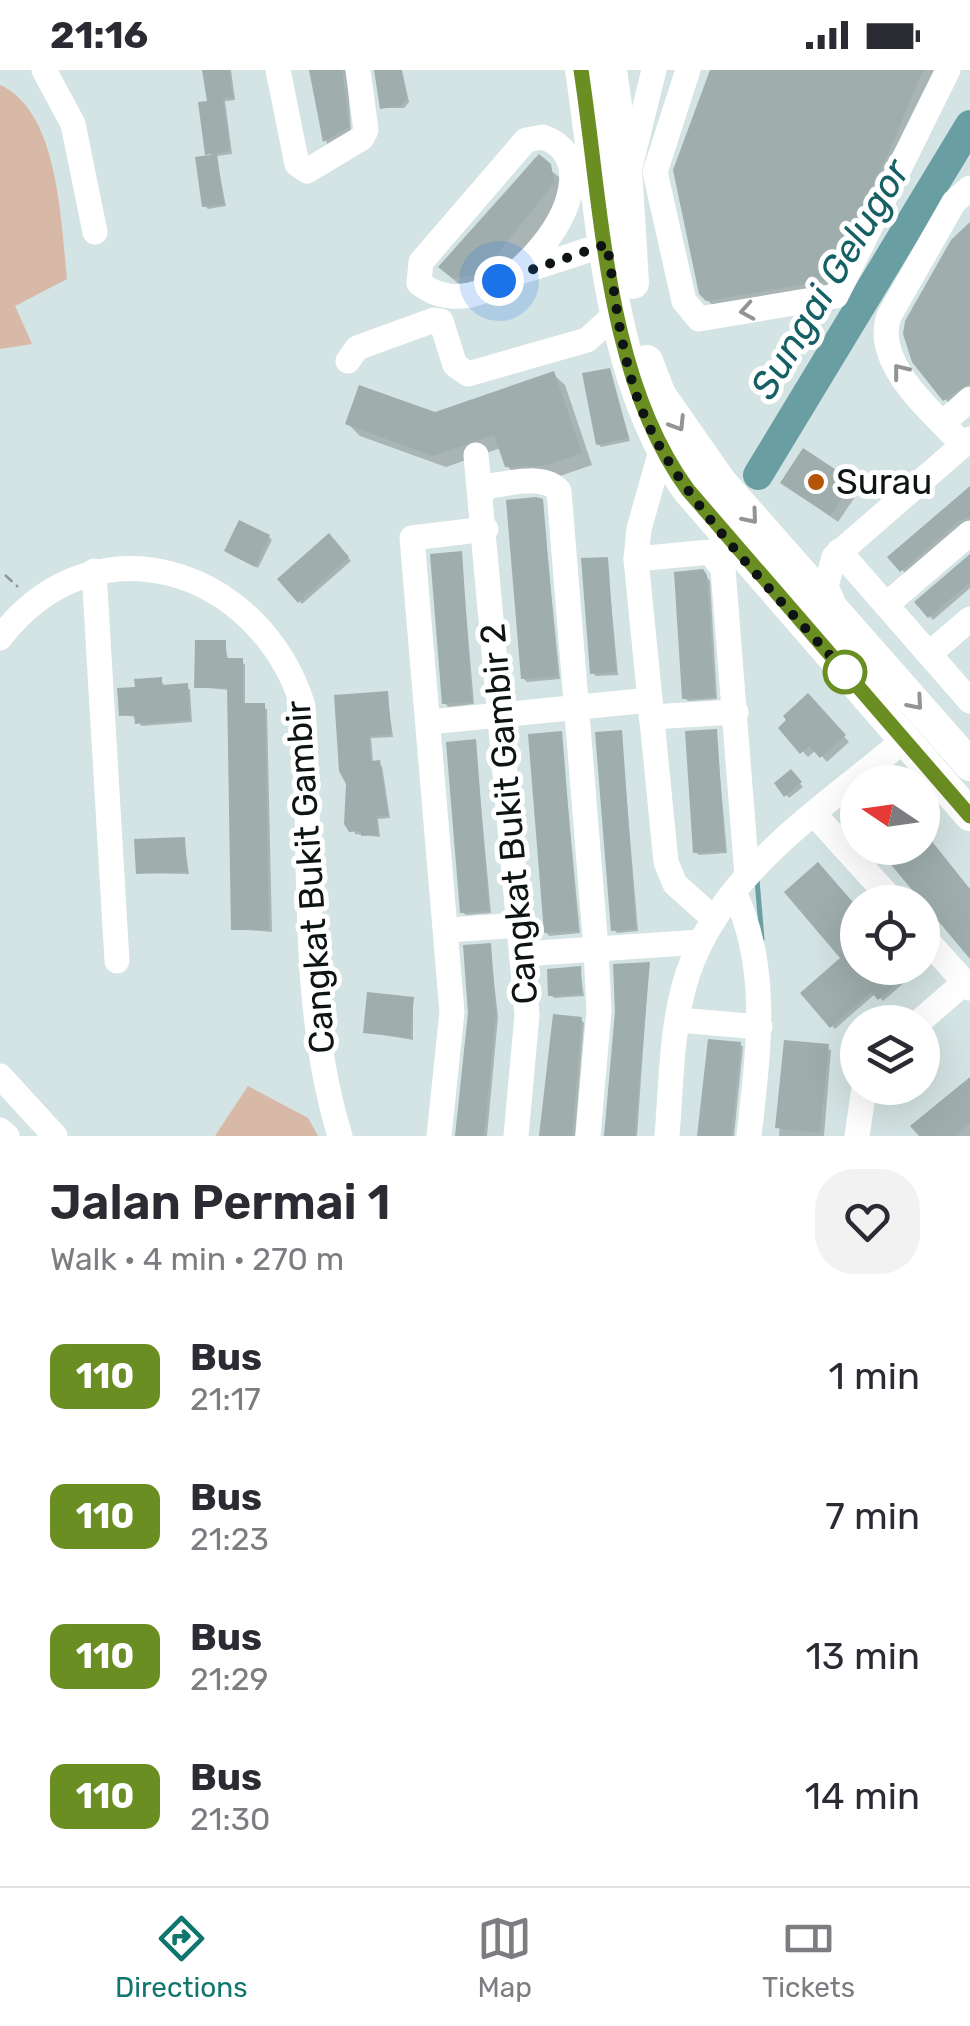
<!DOCTYPE html>
<html lang="en">
<head>
<meta charset="utf-8">
<style>
  body { margin:0; font-family:Rubik,sans-serif; background:#f2f2f3; color:#2b2b33; height:100vh; display:flex; flex-direction:column; font-size:38px; white-space:nowrap }
  * { box-sizing:border-box; margin:0 }
  p { font-size:32px; color:#7c7c81 }
  .icon { flex:none; width:55px; height:55px; fill:none; stroke:currentColor; stroke-width:2; stroke-linecap:round; stroke-linejoin:round }
  .map { position:relative; height:1066px; overflow:hidden }
  .sheet { display:flex; flex-direction:column; background:#fff; flex:1 }
  .sheet>* { flex:none }
  .badge { padding:0 20px; border-radius:15px; font-size:35px; line-height:65px }
  .needle { width:65px; rotate:283deg }
  .buttons { position:absolute; left:840px; top:695px; display:grid; gap:20px }
  .buttons a { display:grid; place-items:center; width:100px; height:100px; border-radius:50%; background:#fff; box-shadow:0 10px 40px #0002; font-size:50px }
  .you { position:absolute; width:50px; height:50px; margin:-25px; border:8px solid #fff; border-radius:50%; background:#1a73e8; box-shadow:0 0 0 15px #1a73e833 }
  .map>.badge { position:absolute; translate:-50% -50%; box-shadow:0 0 0 5px #fff }
  .round { display:grid; place-items:center; flex:none; width:105px; height:105px; border-radius:40px; background:#f2f2f3 }
  .head { display:flex; align-items:center; justify-content:space-between; height:170px; padding:0 50px }
  h1 { font-size:48px; font-weight:600; line-height:75px }
  ul { padding:0; list-style:none }
  li { display:flex; align-items:center; gap:30px; height:140px; padding:0 50px }
  li div { flex:1 }
  li b { display:block; font-size:38px }
  li em { font-style:normal }
  li .badge { min-width:110px; font-weight:700; text-align:center }
  .status { display:flex; justify-content:space-between; align-items:center; height:70px; padding:0 50px; background:#fff; direction:ltr }
  .status svg { height:28px; fill:currentColor }
  .menu { display:flex; justify-content:space-around; align-items:center; height:140px; border-top:2px solid #e1e1e2; background:#fff; font-size:28px; color:#7c7c81 }
  .menu a { display:grid; justify-items:center; gap:5px }
  .menu .active { color:#0f766e }
  .map>svg:first-child { display:block }
  .green { fill:#d8b8a6 }
  .shadow { fill:#0003 }
  .lines { fill:none; stroke-linecap:round; stroke-linejoin:round }
  .stream { stroke:#699fa2; stroke-width:5 }
  .river { stroke:#699fa2; stroke-width:30 }
  .building { fill:#9fadad }
  .path { stroke:#8e9a9a; stroke-width:2.5; stroke-dasharray:10 5; stroke-linecap:butt }
  .minor { stroke:#fff; stroke-width:25 }
  .major { stroke:#fff; stroke-width:32 }
  .oneway { stroke:#939595 }
  .line-casing { stroke:#fff; stroke-width:22 }
  .line { stroke:#6b8e23; stroke-width:15 }
  .walk { stroke:#0e1313; stroke-width:10; stroke-dasharray:0 18 }
  .poi-dot { fill:#b45508; stroke:#fff; stroke-width:4 }
  .stop-dot { fill:#fff; stroke:#6b8e23; stroke-width:5 }
  .labels { text-anchor:middle; stroke-width:10; stroke-linejoin:round; paint-order:stroke }
  .poi-label { font-size:35px; fill:#0e1313; stroke:#fff; text-anchor:start }
  .street-label { font-size:35px; fill:#0e1313; stroke:#fff }
  .water-label { font-size:38px; font-style:italic; fill:#156064; stroke:#fff }
</style>
</head>
<body>
<div class="status"><b>21:16</b><svg viewBox="0 0 49 12"><path d="M0 12V9h3v3zM5 12V6h3v6zM10 12V3h3v9zM15 12V0h3v12zM26 1h20v11H26zM47 4h2v5h-2z"/></svg></div>
<div class="map">
<svg width="970" height="1066" viewBox="0 0 970 1066">
  <rect width="100%" height="100%" fill="#d4e3e3"/>
  <g class="green">
    <path d="M0,15C59,41 61,153 67,209L15,236L32,274L0,279Z"/>
    <path d="M248,1016L308,1048L318,1066H215Z"/>
  </g>
  <g class="shadow">
    <path d="M205,0H231L235,30L225,31L232,84L216,86L226,136L208,139L205,136L211,87Z"/>
    <path d="M311,0H347L351,60L327,74Z"/>
    <path d="M375,0H402L409,32L404,38H382Z"/>
    <path d="M713,0H939L837,223L720,242L707,230L675,100Z"/>
    <path d="M535,88L568,114L570,131L499,219L458,214L442,197Z"/>
    <path d="M970,156V330L957,341L945,329Z"/>
    <path d="M609,301L630,371L601,377L598,374Z"/>
    <path d="M553,304L565,315L592,395L557,407L519,408L507,396L501,378L446,397L360,366L348,354L435,344Z"/>
    <path d="M784,413H851L859,421L838,452Z"/>
    <path d="M970,419V451L905,503L891,487Z"/>
    <path d="M542,432L560,609L527,612L523,608Z"/>
    <path d="M269,467L272,470L258,498L230,484Z"/>
    <path d="M329,467L351,491L302,534L280,510Z"/>
    <path d="M461,484L474,634L448,637L445,633Z"/>
    <path d="M970,488V518L933,550L918,532Z"/>
    <path d="M607,489L618,605L596,606L593,603Z"/>
    <path d="M702,502L710,511L717,629L688,631L685,628Z"/>
    <path d="M225,572L228,590L245,594V635L267,639L272,862L234,859L229,620L197,617Z"/>
    <path d="M161,610L165,617L190,619L192,652L141,656L137,647L121,645L138,619Z"/>
    <path d="M387,623L393,667L371,668L373,693L382,696L390,748L378,749L380,767L355,764L348,713Z"/>
    <path d="M808,627L849,672L827,692L816,680L808,687L781,658Z"/>
    <path d="M621,662L638,861L617,863L613,859Z"/>
    <path d="M716,662L727,783L699,785L695,782Z"/>
    <path d="M561,664L580,863L549,866L546,862Z"/>
    <path d="M475,672L491,843L466,845L462,842Z"/>
    <path d="M791,703L803,717L789,728L777,714Z"/>
    <path d="M184,769L189,804L138,803Z"/>
    <path d="M490,876L498,947L487,1066H458Z"/>
    <path d="M649,894L637,1066H607Z"/>
    <path d="M858,898H908L914,904L883,931L876,923L835,959L803,924Z"/>
    <path d="M580,899L584,926L554,928L551,925Z"/>
    <path d="M413,929V970L366,962Z"/>
    <path d="M581,950L584,953L575,1066H542Z"/>
    <path d="M786,972L831,980L824,1066H779Z"/>
    <path d="M740,974L743,977L734,1066H700Z"/>
    <path d="M970,1009V1066H922Z"/>
  </g>
  <g class="lines">
    <path class="stream" d="M757,810L762,869"/>
    <path class="river" d="M758,405L970,55"/>
  </g>
  <g class="building">
    <path d="M202,0H229L233,27L223,28L230,81L205,85L198,32L207,31Z"/>
    <path d="M309,0H342L349,57L323,72Z"/>
    <path d="M374,0H401L407,28L401,36L380,39Z"/>
    <path d="M710,0H923L887,87L825,211L706,231L699,224L673,100Z"/>
    <path d="M217,84L224,134L202,137L195,87Z"/>
    <path d="M539,84L551,94L554,113L482,203L453,209L438,197Z"/>
    <path d="M970,152V313L943,331L912,292L903,264L905,251L951,170Z"/>
    <path d="M610,298L629,368L596,375L582,303Z"/>
    <path d="M554,301L582,383L544,396L505,397L494,365L433,386L345,354L359,315L435,342Z"/>
    <path d="M803,378L853,411L830,446L780,413Z"/>
    <path d="M970,416V447L959,451L900,502L887,487Z"/>
    <path d="M536,427L543,429L558,606L521,609L506,430Z"/>
    <path d="M239,450L270,465L255,497L224,481Z"/>
    <path d="M329,463L349,487L298,533L277,509Z"/>
    <path d="M462,481L472,632L442,634L430,484Z"/>
    <path d="M970,484V512L928,548L914,532Z"/>
    <path d="M608,487L616,602L590,604L581,488Z"/>
    <path d="M703,499L707,505L715,627L682,629L674,502Z"/>
    <path d="M195,570H226V588H243V633H265L269,860H231L227,618H194Z"/>
    <path d="M162,607V615L188,613L190,650L135,654L134,645L119,646L117,618L135,617L134,609Z"/>
    <path d="M388,621L391,664L369,666L371,691L380,690L388,746H376L378,765L361,766V761L349,762L344,754L346,714L339,701L334,625Z"/>
    <path d="M808,623L846,665L820,688L809,676L800,684L778,658L786,650L783,646Z"/>
    <path d="M717,659L725,781L693,783L685,661Z"/>
    <path d="M622,660L636,859L611,861L595,662Z"/>
    <path d="M562,661L578,861L544,863L528,664Z"/>
    <path d="M476,669L489,841L460,843L446,672Z"/>
    <path d="M791,699L802,712L784,727L774,713Z"/>
    <path d="M922,759L970,819V889L877,778H922Z"/>
    <path d="M185,767L187,802L136,804L134,769Z"/>
    <path d="M818,792L858,838V898H915L878,930L871,922L830,958L800,923L840,888L784,822Z"/>
    <path d="M491,873L496,943L484,1066H455L468,943L463,875Z"/>
    <path d="M650,892L635,1066H604L615,942L613,894Z"/>
    <path d="M581,896L582,924L548,926L547,899Z"/>
    <path d="M367,922L414,927L410,968L363,963Z"/>
    <path d="M553,944L582,947L572,1066H539Z"/>
    <path d="M708,969L741,972L731,1066H697Z"/>
    <path d="M784,970L829,974L820,1063L775,1058Z"/>
    <path d="M970,1007V1053L955,1066H919L910,1056Z"/>
  </g>
  <g class="lines">
    <path class="path" d="M5,505L18,517"/>
    <g class="minor">
      <path d="M44,0L73,54L95,162"/>
      <path d="M278,0L297,94L307,101L362,68L366,60L358,0"/>
      <path d="M688,0L655,102L684,231L699,249L836,226L948,0"/>
      <path d="M543,67C631,97 496,276 419,213L421,192L526,70Z"/>
      <path d="M630,97L654,0"/>
      <path d="M523,201L607,174"/>
      <path d="M348,291L357,278L434,250L441,251L455,295L468,304L587,270L618,242"/>
      <path d="M943,353L970,329"/>
      <path d="M963,375C934,343 872,294 889,246L954,132L970,118"/>
      <path d="M661,381L639,459L636,489L666,792L675,814L714,849"/>
      <path d="M476,385L527,945L516,1066"/>
      <path d="M482,423L488,416C510,414 544,403 559,421L596,879L599,941L588,1066"/>
      <path d="M839,481L970,631"/>
      <path d="M636,489L710,482L723,499L747,806"/>
      <path d="M94,501L117,891"/>
      <path d="M886,535L970,463"/>
      <path d="M836,540L826,516L834,487L970,369"/>
      <path d="M0,568C94,444 260,498 303,636C313,777 298,929 340,1066"/>
      <path d="M929,584L970,549"/>
      <path d="M651,647L736,642"/>
      <path d="M430,652L650,630"/>
      <path d="M815,745L894,832"/>
      <path d="M734,822C771,900 758,983 749,1066"/>
      <path d="M448,860L521,855"/>
      <path d="M922,865L970,918"/>
      <path d="M523,884L700,872"/>
      <path d="M678,950L760,957"/>
      <path d="M919,952L965,912"/>
      <path d="M0,1006L55,1066"/>
      <path d="M0,1060L7,1066"/>
      <path d="M439,1066L452,942L412,468L486,459"/>
      <path d="M667,1066C671,1018 671,967 683,920C711,808 821,740 904,670"/>
      <path d="M857,1066L864,1018"/>
    </g>
    <g class="major">
      <path d="M581,0C602,136 605,308 688,420L970,745"/>
      <path d="M611,0L627,113L633,213"/>
      <path d="M647,291L660,325L720,411L970,695"/>
    </g>
  </g>
  <defs><path id="oneway-chevron" d="M-2-3.5L2.5 0L-2 3.5" fill="none" stroke-width="1.6" stroke-linecap="round" stroke-linejoin="round" transform="scale(2.5)"/></defs>
  <g class="oneway">
    <use href="#oneway-chevron" transform="translate(747 241) rotate(170)"/>
    <use href="#oneway-chevron" transform="translate(900 301) rotate(-128)"/>
    <use href="#oneway-chevron" transform="translate(678 354) rotate(58)"/>
    <use href="#oneway-chevron" transform="translate(751 447) rotate(50)"/>
    <use href="#oneway-chevron" transform="translate(916 633) rotate(49)"/>
  </g>
  <g class="lines">
    <g class="line-casing">
      <path id="line" d="M581,0C602,136 605,307 688,420L970,746"/>
    </g>
    <use href="#line" class="line"/>
    <path class="walk" d="M499,211L607,174C616,231 621,291 644,345C681,434 792,540 856,615L845,602"/>
  </g>
  <circle class="poi-dot" cx="816" cy="412" r="10"/>
  <circle class="stop-dot" cx="845" cy="602" r="20"/>
  <g class="labels">
    <g class="poi-label">
      <text x="836" y="424">Surau</text>
    </g>
    <g class="street-label">
      <text transform="translate(509 744) rotate(-95)" y="12">Cangkat Bukit Gambir 2</text>
      <text transform="translate(310 807) rotate(-94)" y="12">Cangkat Bukit Gambir</text>
    </g>
    <g class="water-label">
      <text transform="translate(830 209) rotate(-59)" y="13">Sungai Gelugor</text>
    </g>
  </g>
</svg>
<div class="buttons">
<a><svg class="needle" viewBox="-14 -14 28 28"><path d="M0-13l5 13h-10z" fill="#e53935"/><path d="M0 13l5-13h-10z" fill="#7c7c81"/></svg></a>
<a><svg class="icon" aria-label="locate" viewBox="0 0 24 24"><circle cx="12" cy="12" r="6"/><path d="M12 2v4M12 18v4M2 12h4M18 12h4"/></svg></a>
<a><svg class="icon" aria-label="layers" viewBox="0 0 24 24"><path d="M12 4l9 5-9 5-9-5zM3 14l9 5 9-5"/></svg></a>
</div>
<div class="you" style="left:499px;top:211px"></div>
</div>
<section class="sheet">
<div class="head"><div><h1>Jalan Permai 1</h1><p>Walk · 4 min · 270 m</p></div><a class="round"><svg class="icon" aria-label="heart" viewBox="0 0 24 24"><path d="M12 20l-8-8c-3-5 5-10 8-4 3-6 11-1 8 4z"/></svg></a></div>
<ul>
<li><span class="badge" style="background:#6b8e23;color:#fff">110</span><div><b>Bus</b><p>21:17</p></div><em>1 min</em></li>
<li><span class="badge" style="background:#6b8e23;color:#fff">110</span><div><b>Bus</b><p>21:23</p></div><em>7 min</em></li>
<li><span class="badge" style="background:#6b8e23;color:#fff">110</span><div><b>Bus</b><p>21:29</p></div><em>13 min</em></li>
<li><span class="badge" style="background:#6b8e23;color:#fff">110</span><div><b>Bus</b><p>21:30</p></div><em>14 min</em></li>
</ul>
</section>
<nav class="menu">
<a class="active"><svg class="icon" aria-label="directions" viewBox="0 0 24 24"><path d="M12 3l9 9-9 9-9-9zM9 14v-3h6M13 9l2 2-2 2"/></svg>Directions</a>
<a><svg class="icon" aria-label="map" viewBox="0 0 24 24"><path d="M3 6l6-2 6 2 6-2v14l-6 2-6-2-6 2zM9 4v14M15 6v14"/></svg>Map</a>
<a><svg class="icon" aria-label="tickets" viewBox="0 0 24 24"><path d="M3 7h18v10H3zM15 7v10"/></svg>Tickets</a>
</nav>
</body>
</html>
